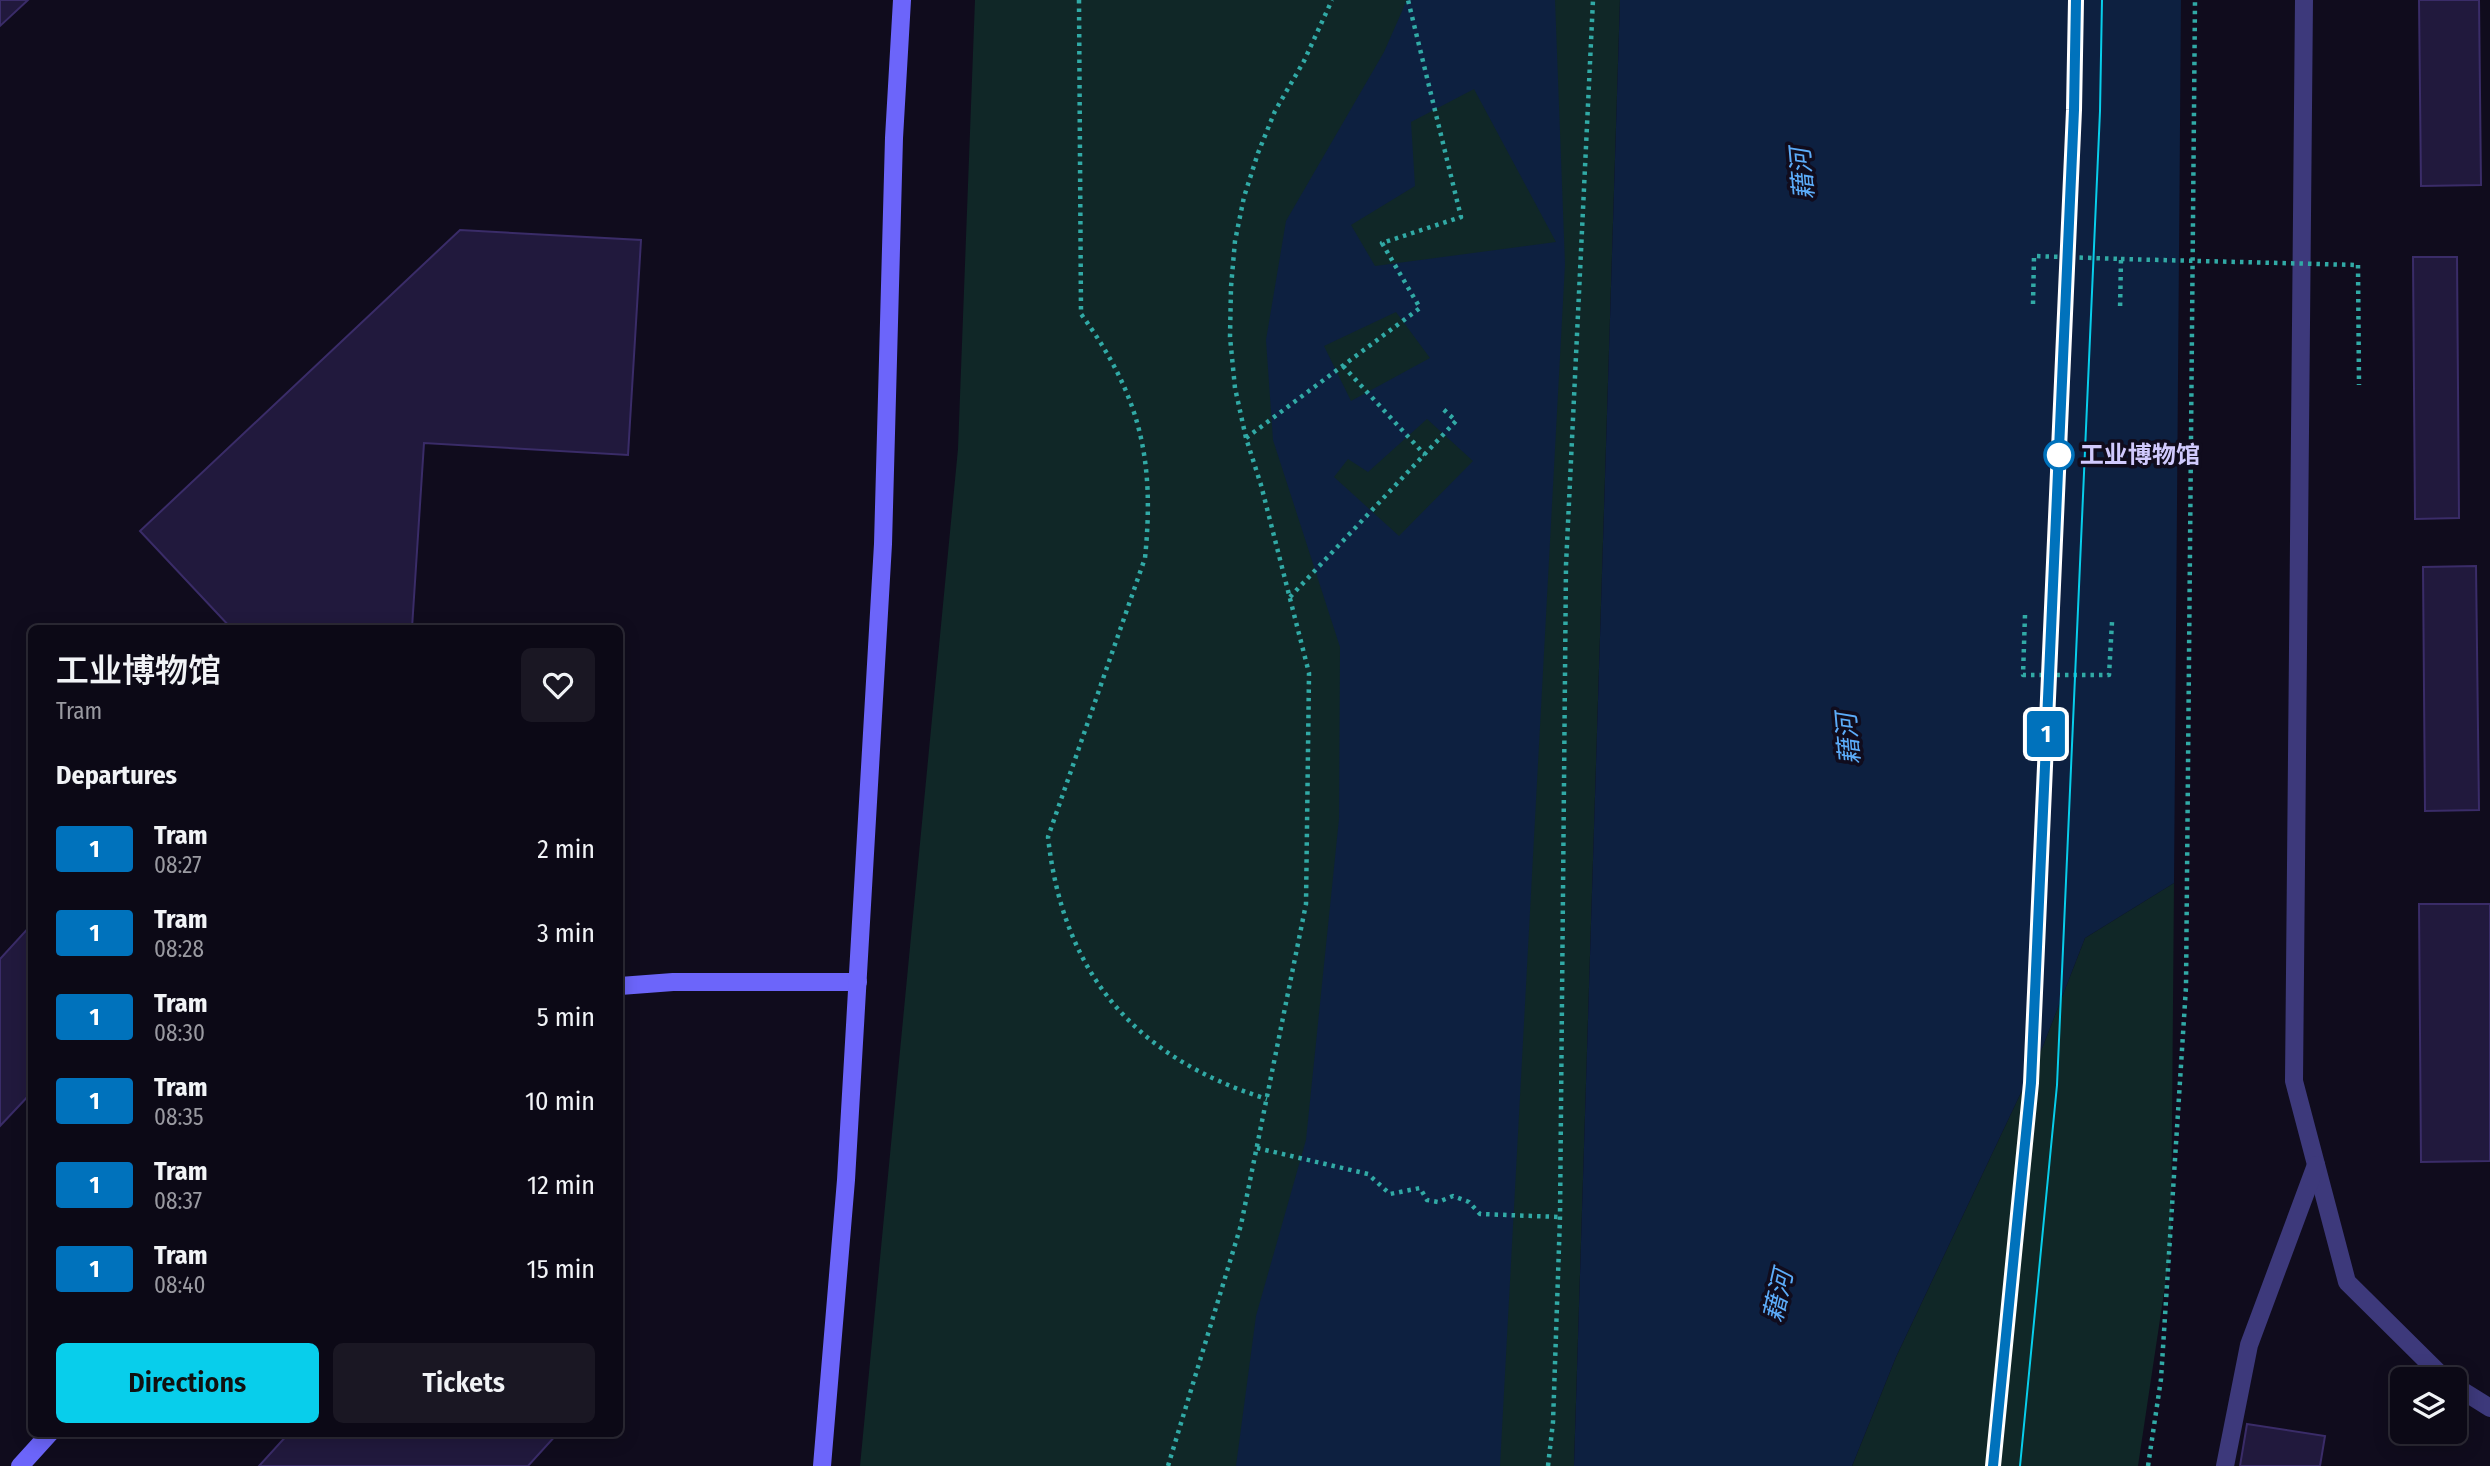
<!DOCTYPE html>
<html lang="en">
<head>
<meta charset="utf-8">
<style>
  body { margin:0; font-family:"Fira Sans Condensed","Noto Sans SC",sans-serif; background:#1a1723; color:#f1f3f6; height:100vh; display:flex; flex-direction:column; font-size:26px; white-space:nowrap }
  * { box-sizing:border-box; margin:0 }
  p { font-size:23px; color:#9a9aa1 }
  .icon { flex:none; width:38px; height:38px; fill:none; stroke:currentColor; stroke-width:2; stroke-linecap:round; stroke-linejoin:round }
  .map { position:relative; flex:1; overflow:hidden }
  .sheet { position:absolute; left:28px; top:625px; width:595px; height:812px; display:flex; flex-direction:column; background:#0c0916; border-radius:10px; box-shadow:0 4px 18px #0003,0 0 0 2px #2c2a35 }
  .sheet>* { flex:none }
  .badge { padding:0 14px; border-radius:5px; font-size:24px; line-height:46px }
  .controls { position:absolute; left:2390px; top:1367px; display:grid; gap:14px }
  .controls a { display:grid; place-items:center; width:77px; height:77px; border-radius:10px; background:#0c0916; box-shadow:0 4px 18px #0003,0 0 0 2px #2c2a35; font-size:35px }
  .map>.badge { position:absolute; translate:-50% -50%; box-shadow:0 0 0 4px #fff }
  h2 { padding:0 28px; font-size:26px; line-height:63px }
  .round { display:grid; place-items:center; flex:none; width:74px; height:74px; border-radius:10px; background:#1a1723 }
  .summary { display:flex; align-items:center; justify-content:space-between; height:119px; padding:0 28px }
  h1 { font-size:33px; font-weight:600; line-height:52px }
  .primary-button { display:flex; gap:14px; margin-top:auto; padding:14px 28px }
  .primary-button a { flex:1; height:80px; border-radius:10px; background:#08ceeb; color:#111; font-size:28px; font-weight:600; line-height:80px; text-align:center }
  .primary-button a+a { background:#1a1723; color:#f1f3f6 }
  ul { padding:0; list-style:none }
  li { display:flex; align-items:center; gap:21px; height:84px; padding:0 28px }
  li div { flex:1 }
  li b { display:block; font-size:26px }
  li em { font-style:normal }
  li .badge { min-width:77px; font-weight:700; text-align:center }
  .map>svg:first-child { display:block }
  .green { fill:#102727 }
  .water { fill:#0d2040; fill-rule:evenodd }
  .building { fill:#21193d; stroke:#3a2c68; stroke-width:2 }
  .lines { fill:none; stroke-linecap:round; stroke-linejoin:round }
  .path { stroke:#31aaa6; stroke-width:4.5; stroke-dasharray:3.5 5; stroke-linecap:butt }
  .street { stroke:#3d397b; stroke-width:18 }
  .secondary { stroke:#6c65fa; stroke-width:18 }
  .tram { stroke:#08ceeb; stroke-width:2 }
  .path-bridge { stroke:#31aaa6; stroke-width:4.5; stroke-dasharray:3.5 5; stroke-linecap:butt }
  .line-casing { stroke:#fff; stroke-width:16 }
  .line { stroke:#0072bc; stroke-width:10 }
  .stop-dot { fill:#fff; stroke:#0072bc; stroke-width:3.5 }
  .labels { text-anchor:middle; stroke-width:7; stroke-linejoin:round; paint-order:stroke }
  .stop-label { font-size:24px; font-weight:bold; fill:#d1cafd; stroke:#100c1d; text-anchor:start }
  .water-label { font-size:26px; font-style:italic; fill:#5cacf9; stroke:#100c1d }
</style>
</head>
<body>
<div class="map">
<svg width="2490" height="1466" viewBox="0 0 2490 1466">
  <rect width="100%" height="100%" fill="#100c1d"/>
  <g class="green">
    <path d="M975,0H1620L1574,1466H860L958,449Z"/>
    <path d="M2174,883L2171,1246L2138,1466H1852L1896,1357L2043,1046L2085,938Z"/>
  </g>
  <g class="water">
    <path d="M1407,0H1555L1565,264L1500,1466H1236L1256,1316L1306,1140L1339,819L1340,647L1273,440L1266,340L1286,221L1384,52ZM1474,89L1556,242L1375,266L1351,225L1415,186L1411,122ZM1396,312L1430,358L1351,401L1324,346ZM1427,419L1473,461L1399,536L1334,477L1348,459L1368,472Z"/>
    <path d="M1620,0H2181L2174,883L2085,938L2043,1046L1896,1357L1852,1466H1574Z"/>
  </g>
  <g class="building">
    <path d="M0,0H28L0,26Z"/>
    <path d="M2419,0H2479L2481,185L2421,186Z"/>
    <path d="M460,230L641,240L628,455L424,443L412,628H231L140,531Z"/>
    <path d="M2413,257H2457L2459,518L2415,519Z"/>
    <path d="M2476,566L2479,810L2425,811L2423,567Z"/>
    <path d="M2419,904H2490V1161L2421,1162Z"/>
    <path d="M32,924V1092L0,1126V959Z"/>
    <path d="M2247,1424L2325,1436L2320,1466H2240Z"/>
    <path d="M289,1433H558L528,1466H259Z"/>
  </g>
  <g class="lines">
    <g class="path">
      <path d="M1079,0L1081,314C1140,395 1155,459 1145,558L1048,837C1063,974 1135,1058 1267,1099"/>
      <path d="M2358,265L2359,385"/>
      <path d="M2033,304L2034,256L2121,259L2120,311"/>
      <path d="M1343,366L1425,455"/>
      <path d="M1246,438L1420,308L1382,243L1461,217L1408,0"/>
      <path d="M1290,597L1456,421L1442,408"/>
      <path d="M2025,615L2023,675H2109L2112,622"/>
      <path d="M1257,1148L1368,1174L1390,1194L1420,1188L1427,1200L1438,1202L1453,1196L1469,1202L1480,1214L1560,1217"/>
      <path d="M1168,1466L1241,1225L1306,904L1309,673L1261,485L1246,438L1235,388L1230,337L1231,287L1235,241L1244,197L1258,153L1275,111L1304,61L1332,0"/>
      <path d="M1548,1466L1553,1422L1560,1217L1566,565L1593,0"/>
      <path d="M2148,1466L2161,1379L2186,987L2195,0"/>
    </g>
    <g class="street">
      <path d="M2304,0L2294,1081L2347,1282L2445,1379"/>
      <path d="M2455,1386L2490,1408"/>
      <path d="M2225,1466L2249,1345L2316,1165"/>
    </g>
    <g class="secondary">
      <path d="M620,986L673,982H858"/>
      <path d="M20,1466L50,1433"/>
      <path d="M822,1466L846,1180L883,544L894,138L902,0"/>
    </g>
    <g class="tram">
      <path d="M1993,1466L2031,1083L2074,110L2076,0"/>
      <path d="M2020,1466L2057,1085L2100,111L2102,0"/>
    </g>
    <path class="path-bridge" d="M2121,259L2358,265"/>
  </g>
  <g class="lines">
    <g class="line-casing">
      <path id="line" d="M1993,1466L2031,1083L2074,110L2076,0"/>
    </g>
    <use href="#line" class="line"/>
  </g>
  <circle class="stop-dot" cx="2059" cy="455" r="14"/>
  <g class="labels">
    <g class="stop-label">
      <text x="2080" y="463">工业博物馆</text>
    </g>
    <g class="water-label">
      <text transform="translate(1802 174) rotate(-95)" y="9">藉河</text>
      <text transform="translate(1848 739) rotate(-95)" y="9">藉河</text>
      <text transform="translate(1778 1296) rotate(-77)" y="9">藉河</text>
    </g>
  </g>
</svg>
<div class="controls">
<a><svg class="icon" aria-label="layers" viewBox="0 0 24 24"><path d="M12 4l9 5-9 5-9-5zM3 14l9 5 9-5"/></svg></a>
</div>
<b class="badge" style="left:2046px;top:734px;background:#0072bc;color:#fff">1</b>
<section class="sheet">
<div class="summary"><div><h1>工业博物馆</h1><p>Tram</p></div><a class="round"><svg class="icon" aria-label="heart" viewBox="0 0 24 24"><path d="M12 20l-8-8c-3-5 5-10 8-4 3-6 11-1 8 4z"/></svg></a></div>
<h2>Departures</h2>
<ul>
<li><span class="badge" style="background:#0072bc;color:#fff">1</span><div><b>Tram</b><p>08:27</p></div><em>2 min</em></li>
<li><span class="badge" style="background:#0072bc;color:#fff">1</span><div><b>Tram</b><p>08:28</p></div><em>3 min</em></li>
<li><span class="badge" style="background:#0072bc;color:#fff">1</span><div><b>Tram</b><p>08:30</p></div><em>5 min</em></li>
<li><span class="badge" style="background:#0072bc;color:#fff">1</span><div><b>Tram</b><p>08:35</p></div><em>10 min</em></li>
<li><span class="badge" style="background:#0072bc;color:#fff">1</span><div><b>Tram</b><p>08:37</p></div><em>12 min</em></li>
<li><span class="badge" style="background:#0072bc;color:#fff">1</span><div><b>Tram</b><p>08:40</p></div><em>15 min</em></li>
</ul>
<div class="primary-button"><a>Directions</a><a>Tickets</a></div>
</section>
</div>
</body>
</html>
